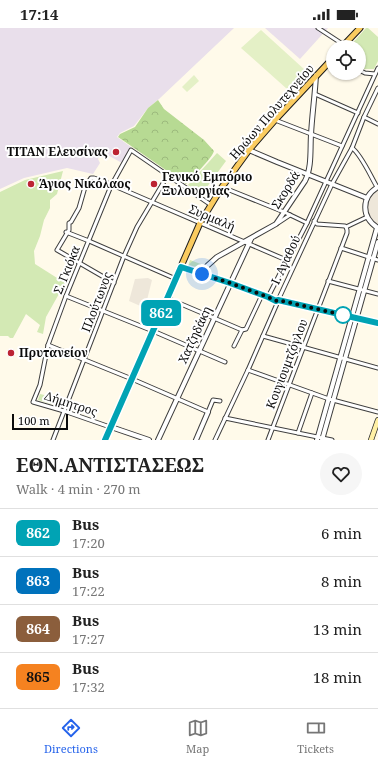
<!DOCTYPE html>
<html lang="en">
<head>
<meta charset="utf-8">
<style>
  body { margin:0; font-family:"Noto Serif",serif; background:#f6f6f6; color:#222; height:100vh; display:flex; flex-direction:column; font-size:15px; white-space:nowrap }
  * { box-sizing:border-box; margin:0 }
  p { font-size:13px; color:#767676 }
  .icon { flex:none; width:22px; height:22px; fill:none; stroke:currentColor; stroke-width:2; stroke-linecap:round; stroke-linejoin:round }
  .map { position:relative; height:412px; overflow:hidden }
  .drawer { display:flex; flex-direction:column; background:#fff; flex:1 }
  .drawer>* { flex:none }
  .badge { padding:0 8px; border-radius:6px; font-size:14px; line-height:26px }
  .controls { position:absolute; left:326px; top:12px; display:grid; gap:8px }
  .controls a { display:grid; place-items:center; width:40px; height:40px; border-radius:50%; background:#fff; box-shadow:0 1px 3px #0004; font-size:20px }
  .scale { position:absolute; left:12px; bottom:10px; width:56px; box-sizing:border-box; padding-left:4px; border:2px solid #0b0b0b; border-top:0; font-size:11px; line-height:14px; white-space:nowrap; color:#0b0b0b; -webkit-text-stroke:3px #fff; paint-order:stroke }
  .you { position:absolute; width:20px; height:20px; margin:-10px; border:3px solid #fff; border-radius:50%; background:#1a73e8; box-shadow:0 0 0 6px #1a73e833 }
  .map>.badge { position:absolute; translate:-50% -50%; box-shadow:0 0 0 2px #fff }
  .round { display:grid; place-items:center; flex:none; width:42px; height:42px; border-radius:21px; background:#f6f6f6 }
  .overview { display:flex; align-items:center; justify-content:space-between; height:68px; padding:0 16px }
  h1 { font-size:19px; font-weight:700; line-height:30px }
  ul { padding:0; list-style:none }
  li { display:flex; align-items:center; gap:12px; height:48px; padding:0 16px; border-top:1px solid #e0e0e0 }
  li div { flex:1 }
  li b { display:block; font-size:15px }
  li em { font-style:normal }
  li .badge { min-width:44px; font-weight:700; text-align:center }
  .status { display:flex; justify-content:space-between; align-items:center; height:28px; padding:0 20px; background:#fff; direction:ltr }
  .status svg { height:11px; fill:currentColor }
  .tabs { display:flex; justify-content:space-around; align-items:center; height:56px; border-top:1px solid #e0e0e0; background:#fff; font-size:11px; color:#767676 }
  .tabs a { display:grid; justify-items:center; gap:2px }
  .tabs .on { color:#2563eb }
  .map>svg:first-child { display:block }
  .industrial { fill:#e9dfeb }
  .green { fill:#d3e9b4 }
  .forest { fill:url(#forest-crowns) }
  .pitch { fill:#e4f0c6 }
  .plaza { fill:#eee7da }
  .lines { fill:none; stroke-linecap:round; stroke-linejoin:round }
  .minor-casing { stroke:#3e3e3e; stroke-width:5 }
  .tertiary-casing { stroke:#3e3e3e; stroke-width:6 }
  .secondary-casing { stroke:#2d2d2d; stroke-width:6 }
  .primary-casing { stroke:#1c1c1c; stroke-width:7 }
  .minor { stroke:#fff; stroke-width:3 }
  .tertiary { stroke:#fff; stroke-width:4 }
  .secondary { stroke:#fff0a5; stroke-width:4.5 }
  .primary { stroke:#facb5f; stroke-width:5 }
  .line-casing { stroke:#fff; stroke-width:9 }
  .line { stroke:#00a3b4; stroke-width:6 }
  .walk { stroke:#0b0b0b; stroke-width:4; stroke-dasharray:0 7.2 }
  .poi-dot { fill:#bc2333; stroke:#fff; stroke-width:1.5 }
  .stop-dot { fill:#fff; stroke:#00a3b4; stroke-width:2 }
  .labels { text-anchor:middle; stroke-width:4; stroke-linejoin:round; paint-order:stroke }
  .street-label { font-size:12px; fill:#0b0b0b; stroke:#fff }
  .poi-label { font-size:12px; font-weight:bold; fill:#0b0b0b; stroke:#fff; text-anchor:start }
</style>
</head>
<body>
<div class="status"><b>17:14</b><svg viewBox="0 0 49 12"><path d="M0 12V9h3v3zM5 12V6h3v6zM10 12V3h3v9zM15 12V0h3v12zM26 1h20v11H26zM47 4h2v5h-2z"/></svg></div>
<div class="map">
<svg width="378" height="412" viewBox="0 0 378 412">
  <defs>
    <pattern id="forest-crowns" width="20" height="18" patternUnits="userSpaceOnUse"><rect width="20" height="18" fill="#b7da93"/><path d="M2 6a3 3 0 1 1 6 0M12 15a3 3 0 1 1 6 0" fill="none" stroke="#9cba7d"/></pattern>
  </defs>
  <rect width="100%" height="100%" fill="#fffaea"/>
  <g class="industrial">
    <path d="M0,0H234L159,71L148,80L134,98L120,105L117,109L131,119L122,135L102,124L98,131L100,135L93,146L67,140L24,150L0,161Z"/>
    <path d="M265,0H328L300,31Z"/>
  </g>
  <g class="green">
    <path d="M366,0H368L378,9V33L374,41H364L359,33V19H349Z"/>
    <path d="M217,125L226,133L201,167L188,157Z"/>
    <path d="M63,143L57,166L50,172V180L44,192L40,208L34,223L35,236L65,255L46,289L43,306L37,304L40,297L26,286L13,310H10L8,308H0V164L25,152Z"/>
    <path d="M190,232L206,238C200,243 195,240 188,238Z"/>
    <path d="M40,366L53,369L51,376L38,372Z"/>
  </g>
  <path class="forest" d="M158,72L164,81L204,112L214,123C211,132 193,148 186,156L118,109L120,106L135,99L148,80Z"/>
  <g class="pitch">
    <path d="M261,2L305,42L287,61L241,20Z"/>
    <path d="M194,47L199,53L187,64L182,59Z"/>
  </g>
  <g class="plaza">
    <path d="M378,160V196L374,194L368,186L366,177L371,165Z"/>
    <path d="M148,250L152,252L145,280L129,273L135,251Z"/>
  </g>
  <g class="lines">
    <g class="minor-casing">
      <g id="minor">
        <path d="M318,0L344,17"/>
        <path d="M359,42L365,45L375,46"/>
        <path d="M315,66L358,85"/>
        <path d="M364,89L378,96"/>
        <path d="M275,92L342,118"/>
        <path d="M352,120C361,126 371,149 377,159"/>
        <path d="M222,159L284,184L307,195"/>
        <path d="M314,193L317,196L345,198L346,199"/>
        <path d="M278,195L290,187"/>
        <path d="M66,204L89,213L176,251"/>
        <path d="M341,220L378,232"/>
        <path d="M285,233L290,228L307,195L378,40"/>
        <path d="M328,253L378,266"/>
        <path d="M114,255L57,222L69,202V195L71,194L79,180L85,159L91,150H94L103,153L284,231L285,233V236L268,269"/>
        <path d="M66,268L153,303L225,334"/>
        <path d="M167,270L242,302"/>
        <path d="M263,308L378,340"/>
        <path d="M48,317L132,351L208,384L213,372L220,373"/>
        <path d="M234,318L242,302L246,301L262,267"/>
        <path d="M248,342L329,371L378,384"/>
        <path d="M225,390L332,412"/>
        <path d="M110,399L64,383L33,374L40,357L48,317L66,268L111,158L131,122L211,177"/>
        <path d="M298,405L312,365"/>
        <path d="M53,412L124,228L137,199L168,147"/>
        <path d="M215,412L248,342L276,278L280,268L332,156L352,120L364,89L378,60"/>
        <path d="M268,412L347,205V202L346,199L367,189"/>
      </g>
    </g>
    <g class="tertiary-casing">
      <g id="tertiary">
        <path d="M249,122L277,134L367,170"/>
        <path d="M378,159C361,169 361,189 378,200"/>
        <path d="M202,246L204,242L207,238L217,229L276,196L305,153C312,139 310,122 311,107C312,87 315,67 316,47"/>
        <path d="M111,399L149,412"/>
        <path d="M158,412L251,211"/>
        <path d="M196,412L208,384"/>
        <path d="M317,412L377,200"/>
        <path d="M322,412L378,214"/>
      </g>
    </g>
    <g class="secondary-casing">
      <g id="secondary">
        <path d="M181,239L230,255L268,269L276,273L278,272L378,295"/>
        <path d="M371,412L378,392"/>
      </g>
    </g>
    <g class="primary-casing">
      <g id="primary">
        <path d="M342,19L360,0"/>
        <path d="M105,412L200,195L222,159L249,122L275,92L333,30"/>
      </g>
    </g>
    <use href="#minor" class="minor"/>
    <use href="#tertiary" class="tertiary"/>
    <use href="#secondary" class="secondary"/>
    <use href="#primary" class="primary"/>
  </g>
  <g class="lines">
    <g class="line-casing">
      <path id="line" d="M105,412L181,239L230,255L268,269L276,273L278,272L378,295"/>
    </g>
    <use href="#line" class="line"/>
    <path class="walk" d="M202,246L230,255L268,269L276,273L278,272L343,287"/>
  </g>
  <g class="poi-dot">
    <circle cx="116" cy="124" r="4"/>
    <circle cx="31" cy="156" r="4"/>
    <circle cx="154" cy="156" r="4"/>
    <circle cx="11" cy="325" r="4"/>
  </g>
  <circle class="stop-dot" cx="343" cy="287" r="8"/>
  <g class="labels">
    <g class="street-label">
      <text transform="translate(272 84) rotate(-49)" y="4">Ηρώων Πολυτεχνείου</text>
      <text transform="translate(286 162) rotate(-58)" y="4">Σκορδά</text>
      <text transform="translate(212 190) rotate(23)" y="4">Συρμαλή</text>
      <text transform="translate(286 232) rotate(-65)" y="4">Ι. Αγαθού</text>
      <text transform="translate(67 242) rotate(-68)" y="4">Σ. Γκιόκα</text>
      <text transform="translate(97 274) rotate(-69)" y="4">Πλούτωνος</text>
      <text transform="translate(195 307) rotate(-65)" y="4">Χατζηδάκη</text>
      <text transform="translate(287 336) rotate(-69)" y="4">Κουγιουμτζόγλου</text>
      <text transform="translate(71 376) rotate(18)" y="4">Δήμητρος</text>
    </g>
    <g class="poi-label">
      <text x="108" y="128" text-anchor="end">TITAN Ελευσίνας</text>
      <text x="162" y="153">Γενικό Εμπόριο<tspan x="162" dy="14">Ξυλουργίας</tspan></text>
      <text x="39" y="160">Άγιος Νικόλαος</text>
      <text x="19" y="329">Πρυτανείον</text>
    </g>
  </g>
</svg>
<div class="controls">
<a><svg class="icon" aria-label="locate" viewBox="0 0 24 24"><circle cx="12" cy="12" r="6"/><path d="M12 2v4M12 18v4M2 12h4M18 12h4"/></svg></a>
</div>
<div class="scale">100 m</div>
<div class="you" style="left:202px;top:246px"></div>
<b class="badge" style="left:161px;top:285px;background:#00a3b4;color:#fff">862</b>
</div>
<section class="drawer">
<div class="overview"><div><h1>ΕΘΝ.ΑΝΤΙΣΤΑΣΕΩΣ</h1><p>Walk · 4 min · 270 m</p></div><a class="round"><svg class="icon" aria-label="heart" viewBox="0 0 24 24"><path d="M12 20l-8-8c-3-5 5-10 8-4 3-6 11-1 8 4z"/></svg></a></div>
<ul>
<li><span class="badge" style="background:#00a3b4;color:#fff">862</span><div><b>Bus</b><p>17:20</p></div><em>6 min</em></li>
<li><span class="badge" style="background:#0072bc;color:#fff">863</span><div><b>Bus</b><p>17:22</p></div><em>8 min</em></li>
<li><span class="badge" style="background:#8b5e3c;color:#fff">864</span><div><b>Bus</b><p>17:27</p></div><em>13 min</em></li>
<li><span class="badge" style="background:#f58220;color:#111">865</span><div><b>Bus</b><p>17:32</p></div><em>18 min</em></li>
</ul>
</section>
<nav class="tabs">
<a class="on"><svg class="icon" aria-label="directions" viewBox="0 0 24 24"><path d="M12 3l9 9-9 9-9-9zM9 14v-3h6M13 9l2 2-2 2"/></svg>Directions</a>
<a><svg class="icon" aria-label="map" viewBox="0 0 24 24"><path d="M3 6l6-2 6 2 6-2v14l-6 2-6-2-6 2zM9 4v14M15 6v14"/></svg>Map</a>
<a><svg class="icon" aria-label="tickets" viewBox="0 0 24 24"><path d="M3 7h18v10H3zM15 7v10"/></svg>Tickets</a>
</nav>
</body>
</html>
